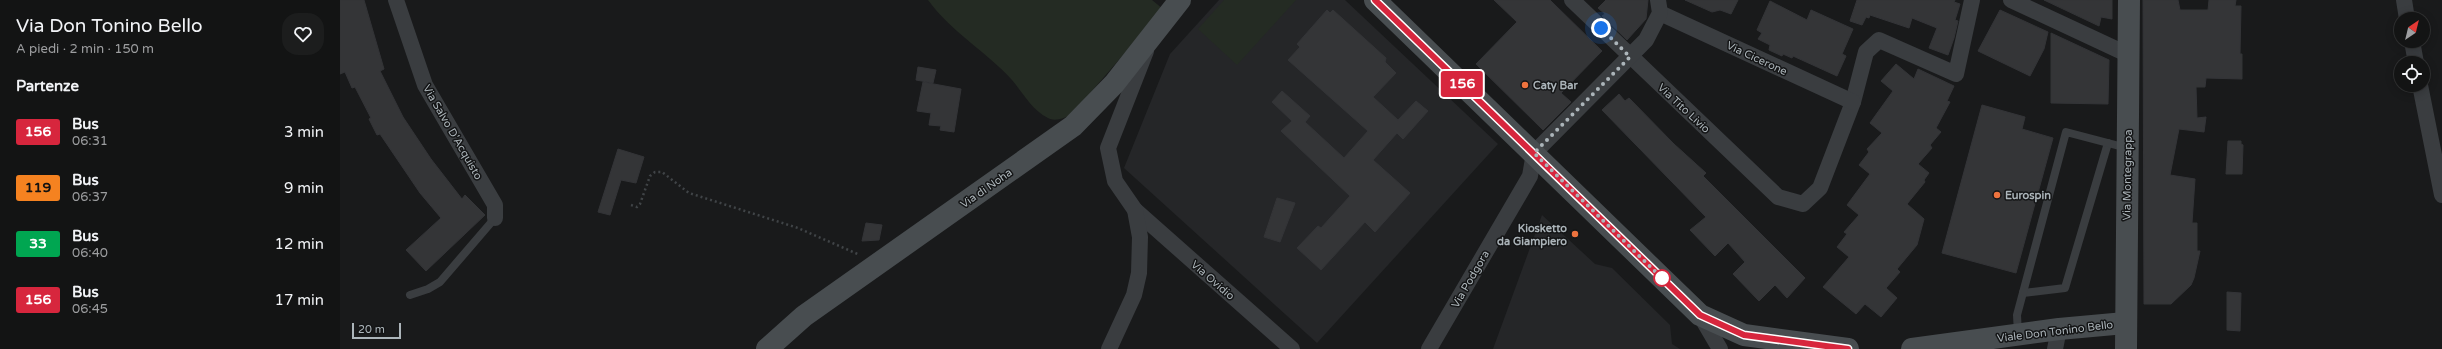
<!DOCTYPE html>
<html lang="it">
<head>
<meta charset="utf-8">
<style>
  body { margin:0; font-family:"Varela Round",sans-serif; background:#1c1d1d; color:#f1f3f6; height:100vh; display:flex; flex-direction:column; font-size:15px; white-space:nowrap }
  * { box-sizing:border-box; margin:0 }
  p { font-size:13px; color:#9d9ea0 }
  .icon { flex:none; width:22px; height:22px; fill:none; stroke:currentColor; stroke-width:2; stroke-linecap:round; stroke-linejoin:round }
  .map { position:relative; flex:1; overflow:hidden }
  .drawer { display:flex; flex-direction:column; background:#131414; width:340px }
  .drawer>* { flex:none }
  .badge { padding:0 8px; border-radius:3px; font-size:14px; line-height:26px }
  .needle { width:26px; rotate:35deg }
  .controls { position:absolute; left:2054px; top:12px; display:grid; gap:8px }
  .controls a { display:grid; place-items:center; width:36px; height:36px; border-radius:50%; background:#131414; box-shadow:0 2px 10px #0003,0 0 0 1px #323334; font-size:20px }
  .scale { position:absolute; left:12px; bottom:10px; width:49px; box-sizing:border-box; padding-left:4px; border:2px solid #acb5ba; border-top:0; font-size:11px; line-height:14px; white-space:nowrap; color:#acb5ba; -webkit-text-stroke:3px #141516; paint-order:stroke }
  .you { position:absolute; width:20px; height:20px; margin:-10px; border:3px solid #fff; border-radius:50%; background:#1a73e8; box-shadow:0 0 0 6px #1a73e833 }
  .map>.badge { position:absolute; translate:-50% -50%; box-shadow:0 0 0 2px #fff }
  h2 { padding:0 16px; font-size:15px; line-height:36px }
  .round { display:grid; place-items:center; flex:none; width:42px; height:42px; border-radius:16px; background:#1c1d1d }
  .overview { display:flex; align-items:center; justify-content:space-between; height:68px; padding:0 16px }
  h1 { font-size:19px; font-weight:600; line-height:30px }
  ul { padding:0; list-style:none }
  li { display:flex; align-items:center; gap:12px; height:56px; padding:0 16px }
  li div { flex:1 }
  li b { display:block; font-size:15px }
  li em { font-style:normal }
  li .badge { min-width:44px; font-weight:700; text-align:center }
  main { display:flex; flex:1; min-height:0 }
  .map>svg:first-child { display:block }
  .built { fill:#252628 }
  .green { fill:#242b23 }
  .building { fill:#343537; stroke:#333437 }
  .lines { fill:none; stroke-linecap:round; stroke-linejoin:round }
  .path { stroke:#404447; stroke-width:2.5; stroke-dasharray:2 3; stroke-linecap:butt }
  .lane { stroke:#3a3d40; stroke-width:8 }
  .street { stroke:#3a3d40; stroke-width:16 }
  .secondary { stroke:#484d50; stroke-width:22 }
  .line-casing { stroke:#fff; stroke-width:9 }
  .line { stroke:#d7263d; stroke-width:6 }
  .walk { stroke:#acb5ba; stroke-width:4; stroke-dasharray:0 7.2 }
  .poi-dot { fill:#ee733e; stroke:#141516; stroke-width:1.5 }
  .stop-dot { fill:#fff; stroke:#d7263d; stroke-width:2 }
  .labels { text-anchor:middle; stroke-width:3; stroke-linejoin:round; paint-order:stroke }
  .street-label { font-size:11px; fill:#acb5ba; stroke:#141516 }
  .poi-label { font-size:11px; font-weight:bold; fill:#acb5ba; stroke:#141516; text-anchor:start }
</style>
</head>
<body>
<main>
<section class="drawer">
<div class="overview"><div><h1>Via Don Tonino Bello</h1><p>A piedi · 2 min · 150 m</p></div><a class="round"><svg class="icon" aria-label="heart" viewBox="0 0 24 24"><path d="M12 20l-8-8c-3-5 5-10 8-4 3-6 11-1 8 4z"/></svg></a></div>
<h2>Partenze</h2>
<ul>
<li><span class="badge" style="background:#d7263d;color:#fff">156</span><div><b>Bus</b><p>06:31</p></div><em>3 min</em></li>
<li><span class="badge" style="background:#f58220;color:#111">119</span><div><b>Bus</b><p>06:37</p></div><em>9 min</em></li>
<li><span class="badge" style="background:#00a651;color:#fff">33</span><div><b>Bus</b><p>06:40</p></div><em>12 min</em></li>
<li><span class="badge" style="background:#d7263d;color:#fff">156</span><div><b>Bus</b><p>06:45</p></div><em>17 min</em></li>
</ul>
</section>
<div class="map">
<svg width="2102" height="349" viewBox="0 0 2102 349">
  <rect width="100%" height="100%" fill="#191a1b"/>
  <g class="built">
    <path d="M879,0H1005L1158,144L977,343L784,168L830,54Z"/>
    <path d="M1202,215L1255,264L1272,268L1330,325L1332,344L1340,349H1153Z"/>
  </g>
  <g class="green">
    <path d="M588,0H812L823,9L731,115C724,118 715,122 708,118C691,109 684,94 672,80C647,52 611,32 588,0Z"/>
    <path d="M884,0H956L897,65L858,29Z"/>
  </g>
  <g class="building">
    <path d="M0,0H24L44,69L40,71L63,117L91,159L122,199L125,195L145,215L86,271L66,250L101,218L80,193L40,134L37,135L29,119L31,118L15,87L12,88L5,72L0,74Z"/>
    <path d="M1154,0H1210L1262,51L1221,93L1231,102L1203,130L1136,64L1177,22Z"/>
    <path d="M1266,0H1308L1306,19L1287,40L1262,16L1265,14L1258,8Z"/>
    <path d="M1345,0H1398L1391,14L1380,10L1372,12Z"/>
    <path d="M1517,0H1615L1614,2L1620,4L1615,20L1618,21L1614,38L1608,55L1589,48L1597,28L1572,18L1569,28L1530,15L1529,18L1526,17L1522,25L1510,21Z"/>
    <path d="M1704,0H1772V19L1761,17L1759,26Z"/>
    <path d="M1803,0H1838L1840,10H1868L1869,0H1896L1895,6H1901L1900,54H1902V79L1866,78L1865,87H1856L1857,118L1866,117L1864,132L1839,129L1830,175L1855,179L1852,223H1857V251H1860L1854,278L1851,285L1831,304H1804Z"/>
    <path d="M1430,1L1467,20L1471,10L1513,29L1502,54L1506,56L1497,76L1453,56L1452,58L1443,54L1442,56L1429,50L1430,45L1418,39L1422,33L1417,30Z"/>
    <path d="M987,10L990,13L993,10L1046,58L1045,62L1056,73L1033,97L1058,120L1076,101L1088,111L1063,139L1057,133L1033,160L1070,193L1035,232L1025,222L981,270L957,248L978,226L981,228L1010,196L941,131L952,121L932,102L942,91L970,116L965,122L1004,158L1028,131L948,60L960,47L957,44Z"/>
    <path d="M1660,10L1708,32L1704,49L1690,76L1638,51Z"/>
    <path d="M1711,33L1769,60L1768,104L1711,103Z"/>
    <path d="M1556,64L1574,79L1578,69L1614,86L1607,101L1610,102L1596,128L1601,132L1590,145L1592,148L1578,164L1589,173L1584,180L1585,182L1567,204L1584,219L1577,245L1557,269L1560,272L1546,288L1557,298L1541,317L1525,304L1516,314L1483,287L1509,257L1497,247L1507,234L1504,232L1519,215L1507,205L1530,174L1519,165L1529,152L1527,149L1542,133L1530,123L1553,91L1541,81Z"/>
    <path d="M578,67L596,70L593,83L576,80Z"/>
    <path d="M583,82L621,89L614,132L600,130L601,126L589,125L591,113L577,111Z"/>
    <path d="M1279,94L1285,101L1289,98L1334,144L1366,173L1363,176L1465,278L1447,298L1435,285L1419,301L1393,274L1405,262L1388,243L1375,256L1350,230L1366,217L1262,110Z"/>
    <path d="M1642,105L1685,117L1682,129L1713,138L1676,273L1602,253Z"/>
    <path d="M1888,141H1901V144L1903,145L1902,174H1886Z"/>
    <path d="M278,149L304,157L296,183L281,180L270,215L258,212Z"/>
    <path d="M937,198L955,203L940,242L924,237Z"/>
    <path d="M526,223L542,225L539,240L522,241Z"/>
    <path d="M1887,292L1901,293L1900,331L1887,330Z"/>
  </g>
  <g class="lines">
    <path class="path" d="M291,205L297,207L300,204L310,176L315,172H322L349,193L458,228L520,255"/>
    <g class="lane">
      <path d="M1683,293L1725,288L1768,143"/>
      <path d="M70,295L88,289L100,282L155,218"/>
      <path d="M1678,334L1677,315L1726,132L1787,148"/>
    </g>
    <g class="street">
      <path d="M56,0L85,85L155,205V218"/>
      <path d="M1232,0L1438,197L1463,204L1480,188L1513,102L1526,52L1539,40L1616,74L1632,0"/>
      <path d="M1671,0L1789,55"/>
      <path d="M2064,0L2067,19"/>
      <path d="M1320,13L1513,102"/>
      <path d="M2072,41L2076,63"/>
      <path d="M2080,85L2102,195"/>
      <path d="M795,210L952,349"/>
      <path d="M1360,315L1380,349"/>
      <path d="M769,349L794,295L799,273L800,237L795,210L775,181L768,148L806,51"/>
      <path d="M1089,349L1190,176L1194,153L1306,40L1320,13L1318,0"/>
      <path d="M1715,349L1719,329"/>
    </g>
    <g class="secondary">
      <path d="M1035,0L1360,315L1404,335L1508,349"/>
      <path d="M427,349L464,316L733,126L774,84L840,0"/>
      <path d="M1572,349L1719,329L1785,323"/>
      <path d="M1786,349L1789,0"/>
    </g>
  </g>
  <g class="lines">
    <g class="line-casing">
      <path id="line" d="M1035,0L1360,315L1404,335L1508,349"/>
    </g>
    <use href="#line" class="line"/>
    <path class="walk" d="M1261,28L1290,57L1194,153L1327,283L1322,278"/>
  </g>
  <g class="poi-dot">
    <circle cx="1185" cy="85" r="4"/>
    <circle cx="1657" cy="195" r="4"/>
    <circle cx="1235" cy="234" r="4"/>
  </g>
  <circle class="stop-dot" cx="1322" cy="278" r="8"/>
  <g class="labels">
    <g class="street-label">
      <text transform="translate(1417 58) rotate(25)" y="4">Via Cicerone</text>
      <text transform="translate(1344 108) rotate(43)" y="4">Via Tito Livio</text>
      <text transform="translate(113 132) rotate(60)" y="4">Via Salvo D'Acquisto</text>
      <text transform="translate(1787 175) rotate(-89)" y="4">Via Montegrappa</text>
      <text transform="translate(646 188) rotate(-35)" y="4">Via di Noha</text>
      <text transform="translate(1130 279) rotate(-60)" y="4">Via Podgora</text>
      <text transform="translate(873 280) rotate(41)" y="4">Via Ovidio</text>
      <text transform="translate(1715 331) rotate(-7)" y="4">Viale Don Tonino Bello</text>
    </g>
    <g class="poi-label">
      <text x="1193" y="89">Caty Bar</text>
      <text x="1665" y="199">Eurospin</text>
      <text x="1227" y="232" text-anchor="end">Kiosketto<tspan x="1227" dy="13">da Giampiero</tspan></text>
    </g>
  </g>
</svg>
<div class="controls">
<a><svg class="needle" viewBox="-14 -14 28 28"><path d="M0-13l5 13h-10z" fill="#e53935"/><path d="M0 13l5-13h-10z" fill="#9d9ea0"/></svg></a>
<a><svg class="icon" aria-label="locate" viewBox="0 0 24 24"><circle cx="12" cy="12" r="6"/><path d="M12 2v4M12 18v4M2 12h4M18 12h4"/></svg></a>
</div>
<div class="scale">20 m</div>
<div class="you" style="left:1261px;top:28px"></div>
<b class="badge" style="left:1122px;top:84px;background:#d7263d;color:#fff">156</b>
</div>
</main>
</body>
</html>
